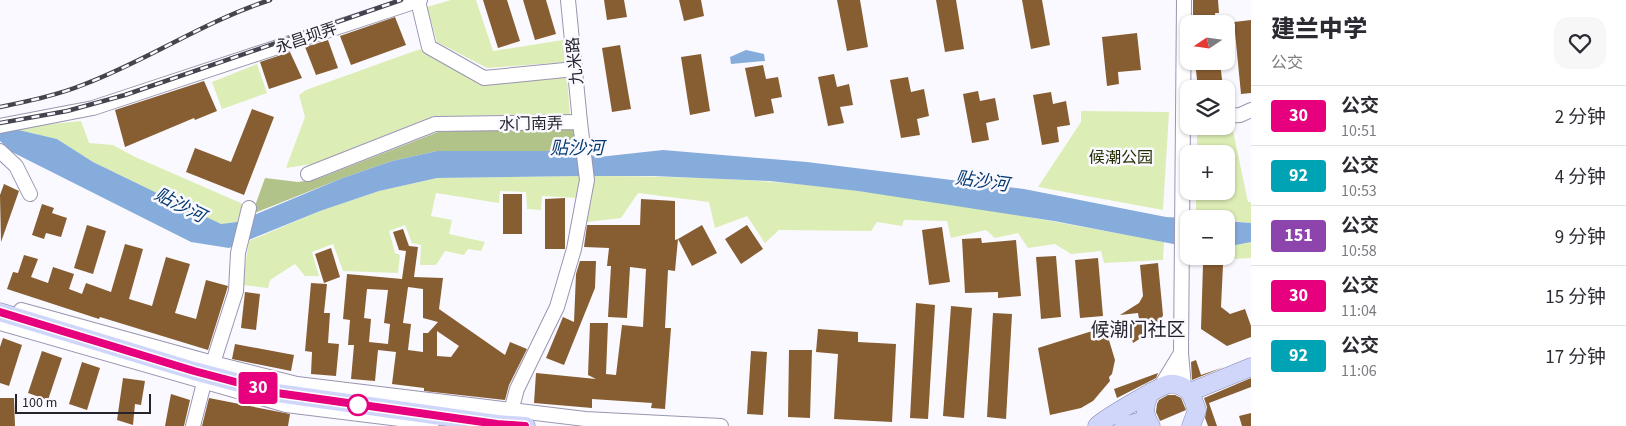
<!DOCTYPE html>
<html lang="zh">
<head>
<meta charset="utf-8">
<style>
  body { margin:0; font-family:"Source Sans 3","Noto Sans SC",sans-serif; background:#f7f7f7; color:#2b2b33; height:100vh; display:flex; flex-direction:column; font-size:19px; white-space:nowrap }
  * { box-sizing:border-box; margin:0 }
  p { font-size:16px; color:#7c7c81 }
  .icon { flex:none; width:28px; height:28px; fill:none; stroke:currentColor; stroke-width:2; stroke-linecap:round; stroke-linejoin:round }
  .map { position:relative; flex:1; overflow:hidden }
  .details { display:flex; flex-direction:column; background:#fff; width:375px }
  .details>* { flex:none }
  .badge { padding:0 10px; border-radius:4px; font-size:18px; line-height:32px }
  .needle { width:32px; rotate:257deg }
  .tools { position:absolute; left:1180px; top:15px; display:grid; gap:10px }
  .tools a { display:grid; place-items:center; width:55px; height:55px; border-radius:10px; background:#fff; box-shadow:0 1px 4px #0004; font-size:25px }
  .scale { position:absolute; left:15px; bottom:12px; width:136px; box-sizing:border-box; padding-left:5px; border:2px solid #25232e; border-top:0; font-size:14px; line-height:18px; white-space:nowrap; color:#25232e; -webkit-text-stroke:4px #faf9ff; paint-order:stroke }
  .map>.badge { position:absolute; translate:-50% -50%; box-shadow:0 0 0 2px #fff }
  .round { display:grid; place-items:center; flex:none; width:52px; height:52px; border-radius:15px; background:#f7f7f7 }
  .overview { display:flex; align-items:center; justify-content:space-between; height:85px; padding:0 20px }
  h1 { font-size:24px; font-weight:800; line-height:38px }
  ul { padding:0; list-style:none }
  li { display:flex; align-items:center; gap:15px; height:60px; padding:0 20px; border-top:1px solid #e1e1e2 }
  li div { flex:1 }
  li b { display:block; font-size:19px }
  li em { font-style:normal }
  li .badge { min-width:55px; font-weight:700; text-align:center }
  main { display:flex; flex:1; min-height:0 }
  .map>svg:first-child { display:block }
  .green { fill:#dcedb5 }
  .forest { fill:#b1c389 }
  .water { fill:#86acdb }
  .building { fill:#875e32; fill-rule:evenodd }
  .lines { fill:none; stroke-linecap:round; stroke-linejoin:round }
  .minor-casing { stroke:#9a95b1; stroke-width:16 }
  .major-casing { stroke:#8086b1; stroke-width:19 }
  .minor { stroke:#fff; stroke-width:14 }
  .major { stroke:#d0d6fa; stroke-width:18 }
  .rail-casing { stroke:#45444e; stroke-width:4.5 }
  .rail { stroke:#faf9ff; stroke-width:2.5; stroke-dasharray:8; stroke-linecap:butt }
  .line-casing { stroke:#fff; stroke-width:11 }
  .line { stroke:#e6007e; stroke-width:8 }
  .stop-dot { fill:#fff; stroke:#e6007e; stroke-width:2.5 }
  .labels { text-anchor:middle; stroke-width:5; stroke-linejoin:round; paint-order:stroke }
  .street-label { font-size:16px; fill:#25232e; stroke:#faf9ff }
  .park-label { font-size:16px; fill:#242e02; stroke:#faf9ff }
  .water-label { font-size:18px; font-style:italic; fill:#043a72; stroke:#faf9ff }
  .quarter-label { font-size:19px; fill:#25232e; stroke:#faf9ff }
</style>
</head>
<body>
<main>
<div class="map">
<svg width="1251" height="426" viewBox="0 0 1251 426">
  <rect width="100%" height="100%" fill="#faf9ff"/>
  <g class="green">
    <path d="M451,0H476L493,51L563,40L565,62L487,68L437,42L427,7Z"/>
    <path d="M420,49L480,85L567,77L570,115L433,116L312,164L286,168L305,117L299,95L306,90Z"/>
    <path d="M257,64L267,93L222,109L212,82Z"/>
    <path d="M1081,111L1169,112L1163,210L1038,187L1081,122Z"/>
    <path d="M81,121L89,143L113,145L133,156L243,204L237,222L221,224L93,162L57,139L10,128Z"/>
    <path d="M1232,126L1248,202H1251V223L1196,217V191H1226V154H1197V127Z"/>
    <path d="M580,176L577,198L542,196L541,210L527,209L526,192L500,191L499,203L436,193L431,216L452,220L449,234L485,242L481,251L468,249L464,255L445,251L436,265H420L421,245L412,243L405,225L389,231L395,253L400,255L398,273L343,271L333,244L312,252L319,276H305L295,264L270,280L268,288L242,285L249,241L320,211L379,191L437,178Z"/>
    <path d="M590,176C680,176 770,179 859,191C961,204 1063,223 1164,242L1163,260L1104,263L1101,251L1071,254L1055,244L1028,248L1018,233L995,238L986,230L951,238L947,221L904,220L902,226L877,222L871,231L779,230L765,243L747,216L715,228L709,202L638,193L621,218L587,222Z"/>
    <path d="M1251,242V258L1233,259L1196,256H1226V247Z"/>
  </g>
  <path class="forest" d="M571,124L580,155L571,151H437L392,161L340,179L252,214L265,178L298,182L317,179L438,132Z"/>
  <g class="water">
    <path d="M746,50L764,54L765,61L731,64L730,57Z"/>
    <path d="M0,120L10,128L57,139L93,162L221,224L237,222L340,179L392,161L437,151H571L599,157L663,150L807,162L1024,189L1166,217L1207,219H1189V247L1054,221L858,191L770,181L653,176H580L437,178L379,191L320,211L229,248L191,242L12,152L0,141Z"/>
    <path d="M1226,221L1251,223V242L1226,247Z"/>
  </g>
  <g class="building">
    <path d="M483,0H507L520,41L498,48Z"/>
    <path d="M523,0H546L556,34L535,40Z"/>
    <path d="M604,0H624L627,17L607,20Z"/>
    <path d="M679,0H701L704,16L684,21Z"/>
    <path d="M837,0H860L868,47L847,51Z"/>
    <path d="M936,0H956L964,49L945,52Z"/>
    <path d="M1022,0H1042L1050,45L1031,49Z"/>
    <path d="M1193,0H1218L1219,13H1215L1216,24H1193Z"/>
    <path d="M395,17L406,45L351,65L340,36Z"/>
    <path d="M1251,20V93L1241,94L1234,22Z"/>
    <path d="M1137,33L1141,70L1118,72L1119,84L1107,86L1102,37Z"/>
    <path d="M328,40L338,68L316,75L305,47Z"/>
    <path d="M620,45L631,109L612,112L602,48Z"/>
    <path d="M290,52L302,78L269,89L260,62Z"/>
    <path d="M701,54L710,111L690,115L681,57Z"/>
    <path d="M1195,61H1220L1223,89H1198Z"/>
    <path d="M763,65L766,79L778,77L782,97L771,99L774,113L755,117L745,68Z"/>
    <path d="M834,74L837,87L849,84L853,105L840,107L844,123L828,126L818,77Z"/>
    <path d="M908,77L911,92L924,89L929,116L917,119L920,135L901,138L890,80Z"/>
    <path d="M204,81L217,111L195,120L194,118L125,147L115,110Z"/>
    <path d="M978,91L980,101L995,98L999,120L986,123L989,140L972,143L963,94Z"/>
    <path d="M1051,92L1053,104L1066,101L1070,125L1057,127L1059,142L1042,145L1033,95Z"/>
    <path d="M252,109L274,117L244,195L186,172L195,148L231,162Z"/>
    <path d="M4,184L19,191L1,242L0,195Z"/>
    <rect x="503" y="194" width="19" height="40"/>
    <path d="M565,198V249H545V199Z"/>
    <path d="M641,199L675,201V240L678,239L675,271L668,270L665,328H671L665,409L651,408L652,403L592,399V408L534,403L536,373L596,379L588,375L590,323H608L606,374L616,375L622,325L643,327L646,269L630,267L627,318L608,317L611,266H607L609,248L584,247L587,225H640Z"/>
    <path d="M42,204L54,208L52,213L67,218L61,237L46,233L44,239L32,235Z"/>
    <path d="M87,225L106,231L93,274L74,268Z"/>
    <path d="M702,225L717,253L692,266L678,239Z"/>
    <path d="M747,225L763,249L741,264L725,239Z"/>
    <path d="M942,227L950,282L929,285L922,230Z"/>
    <path d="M403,229L409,246L418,247L414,277L443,278L439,309L505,355L510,342L527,349L509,385L505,400L424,391V388L392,384L396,352L378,350L375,381L351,379L354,345H348L350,320L343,319L347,274L402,279L406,251L399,250L393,232ZM408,287L423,289V318L438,322L428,333H423V352L408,350L411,324L403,323ZM367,289L388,290L384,323L390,324L388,344L369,342L371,319L364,318ZM437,331L459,346L451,357L437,356Z"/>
    <path d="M981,238L982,243L1016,240L1021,296L998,298V292L965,293L962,239Z"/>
    <path d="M125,244L143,249L129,299L152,306L166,257L190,264L175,313L196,319L206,280L228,286L208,350L100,317L99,319L7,289L13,272L18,273L24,255L38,259L31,277L48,283L53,267L74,274L69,289L82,294L86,283L111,292Z"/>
    <path d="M331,248L340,277L324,283L315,254Z"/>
    <path d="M1056,256L1061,317L1041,319L1036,257Z"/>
    <path d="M1098,258L1103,316L1080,318L1075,260Z"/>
    <path d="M580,261H596L595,288L564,365L546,358L563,317L574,322L576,274Z"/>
    <path d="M1158,263L1163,315L1158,327L1133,343L1127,322L1139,319L1138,313L1120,315L1139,303L1143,296L1140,265Z"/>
    <path d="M1203,265H1223L1221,307L1230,314L1245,309L1251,326V337L1227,346L1201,329Z"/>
    <path d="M311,283L327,284L324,313H330L328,343L339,344L336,376L311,374L312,352L305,351Z"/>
    <path d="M245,292L260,294L256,330L241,328Z"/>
    <path d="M916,303L935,305L928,419L910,418Z"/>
    <path d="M951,306L972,308L964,418L943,416Z"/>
    <path d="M993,313L1012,314L1006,419L987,417Z"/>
    <path d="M1105,327L1115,360L1112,374L1109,377L1110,381L1093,401L1081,408L1050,415L1038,348Z"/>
    <path d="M818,329L858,332V342L896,344L892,422L834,419L838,354L816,352Z"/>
    <path d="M3,338L22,345L9,386L0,383V347Z"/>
    <path d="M235,344L294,355L291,371L232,359Z"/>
    <path d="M789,350H812L810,418L788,417Z"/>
    <path d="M42,351L62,358L48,400L28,393Z"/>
    <path d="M751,351L767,352L763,415L747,414Z"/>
    <path d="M1196,360L1201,375L1224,367L1192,380L1191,362Z"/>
    <path d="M82,362L100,368L87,410L69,404Z"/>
    <path d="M1158,373L1156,378L1117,398L1114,389Z"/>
    <path d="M123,378L145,381L141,405L135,404L133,425L117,420Z"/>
    <path d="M1251,378V387L1209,403L1217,426H1208L1205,418L1207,407L1204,398Z"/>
    <path d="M171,394L190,400L184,426H165Z"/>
    <path d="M1168,395H1175L1181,398L1186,410L1160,421L1156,412L1157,404L1159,400Z"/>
    <path d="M0,398H14L15,426H0Z"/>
    <path d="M209,398L290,414L288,426H202Z"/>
    <path d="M1251,413V426H1242L1239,416Z"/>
  </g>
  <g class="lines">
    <g class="minor-casing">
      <g id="minor">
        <path d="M568,0L580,122"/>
        <path d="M418,1L429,47L484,78L575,69"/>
        <path d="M1226,116L1240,115L1251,110"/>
        <path d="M0,126L93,108L420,0"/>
        <path d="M0,151L16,166L30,194"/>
        <path d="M308,174L435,124L580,122L587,180L574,249L557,307L517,389L511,411"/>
        <path d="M21,310L213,363L297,384L585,419L721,426"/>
        <path d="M0,323L286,405L432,423"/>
        <path d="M1181,353L1184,0"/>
        <path d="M1161,386L1181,353L1184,387"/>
        <path d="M193,426L204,383L213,363L236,291L238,253L249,208"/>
      </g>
    </g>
    <g class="major-casing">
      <g id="major">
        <path d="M0,312L194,371L277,393L497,424L526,426"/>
        <path d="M1190,392L1251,367"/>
        <path d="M1097,426C1102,420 1163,384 1169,384C1178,383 1184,387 1190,392L1197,410L1191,426"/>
        <path d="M1124,426L1139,422L1149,426"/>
        <path d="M1151,426C1143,414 1144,404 1151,392"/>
      </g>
    </g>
    <use href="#minor" class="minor"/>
    <use href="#major" class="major"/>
    <g class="rail-casing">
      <g id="rail">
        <path d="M0,107C29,101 58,95 85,84C148,60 205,21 270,0"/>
        <path d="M0,123L67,111L125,95L401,0"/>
      </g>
    </g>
    <use href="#rail" class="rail"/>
  </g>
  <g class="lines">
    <g class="line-casing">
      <path id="line" d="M0,312L194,371L277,393L497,424L525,426"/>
    </g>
    <use href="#line" class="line"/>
  </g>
  <circle class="stop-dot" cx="358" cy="405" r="10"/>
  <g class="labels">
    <g class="street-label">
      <text transform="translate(306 37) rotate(-19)" y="6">永昌坝弄</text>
      <text transform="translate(574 61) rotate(-96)" y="6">九米路</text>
      <text transform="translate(531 123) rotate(-1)" y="6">水门南弄</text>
    </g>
    <g class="park-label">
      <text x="1121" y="163">候潮公园</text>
    </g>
    <g class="water-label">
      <text x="577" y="154">贴沙河</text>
      <text transform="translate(982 181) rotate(8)" y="6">贴沙河</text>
      <text transform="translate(180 205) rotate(27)" y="6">贴沙河</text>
    </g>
    <g class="quarter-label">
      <text x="1138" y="336">候潮门社区</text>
    </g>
  </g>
</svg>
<div class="tools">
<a><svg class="needle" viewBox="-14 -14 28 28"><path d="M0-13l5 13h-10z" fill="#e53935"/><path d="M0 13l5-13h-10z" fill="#7c7c81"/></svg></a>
<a><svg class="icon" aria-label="layers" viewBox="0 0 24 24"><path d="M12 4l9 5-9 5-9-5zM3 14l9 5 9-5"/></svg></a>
<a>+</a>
<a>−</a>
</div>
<div class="scale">100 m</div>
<b class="badge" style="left:258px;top:388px;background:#e6007e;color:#fff">30</b>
</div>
<section class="details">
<div class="overview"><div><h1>建兰中学</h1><p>公交</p></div><a class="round"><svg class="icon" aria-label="heart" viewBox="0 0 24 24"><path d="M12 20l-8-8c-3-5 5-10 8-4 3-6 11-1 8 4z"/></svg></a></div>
<ul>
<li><span class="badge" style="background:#e6007e;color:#fff">30</span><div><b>公交</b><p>10:51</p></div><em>2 分钟</em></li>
<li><span class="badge" style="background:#00a3b4;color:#fff">92</span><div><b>公交</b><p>10:53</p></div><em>4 分钟</em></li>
<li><span class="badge" style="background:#8e44ad;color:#fff">151</span><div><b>公交</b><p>10:58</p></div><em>9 分钟</em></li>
<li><span class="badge" style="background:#e6007e;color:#fff">30</span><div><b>公交</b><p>11:04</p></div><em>15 分钟</em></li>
<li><span class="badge" style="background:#00a3b4;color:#fff">92</span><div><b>公交</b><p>11:06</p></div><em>17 分钟</em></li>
</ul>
</section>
</main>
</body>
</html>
